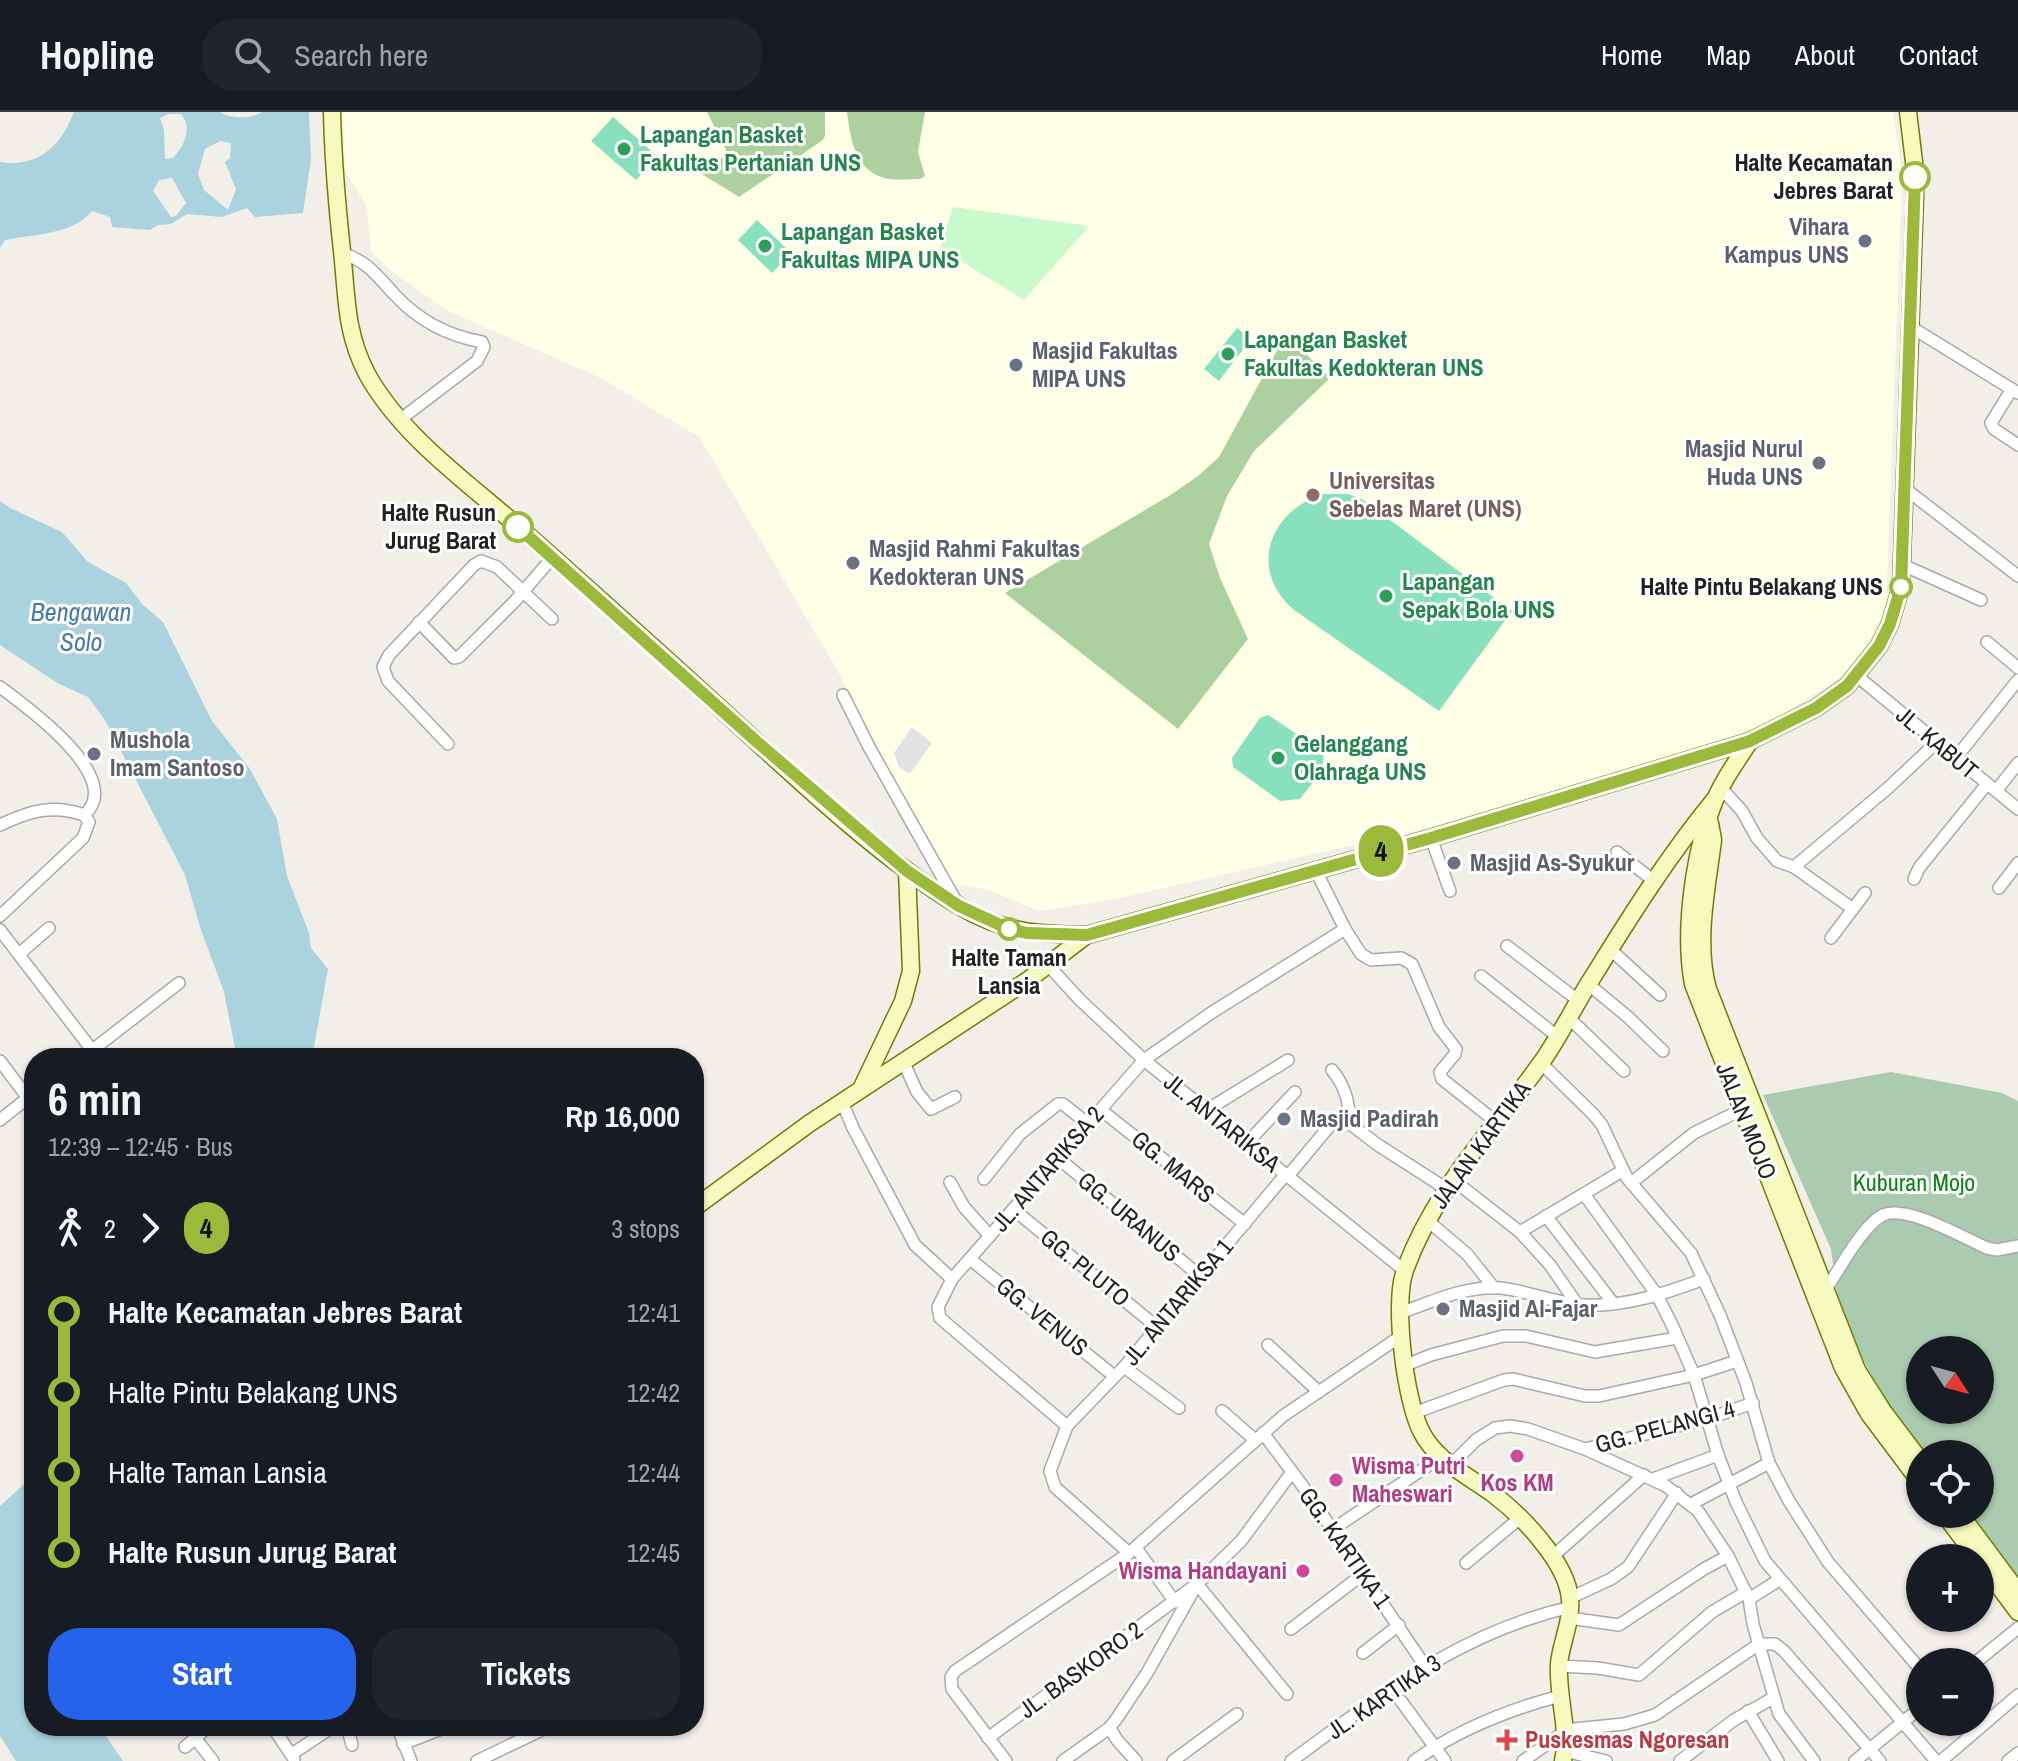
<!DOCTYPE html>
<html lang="en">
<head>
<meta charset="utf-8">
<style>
  body { margin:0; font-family:"Archivo Narrow",sans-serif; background:#20242c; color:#f1f3f6; height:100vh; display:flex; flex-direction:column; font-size:30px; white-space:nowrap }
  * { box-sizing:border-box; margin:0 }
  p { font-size:26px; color:#9ea1a6 }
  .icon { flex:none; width:44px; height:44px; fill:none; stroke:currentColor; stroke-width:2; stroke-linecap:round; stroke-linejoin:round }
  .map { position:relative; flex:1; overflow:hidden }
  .details { position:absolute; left:24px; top:936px; width:680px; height:688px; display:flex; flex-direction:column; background:#171b24; border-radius:32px; box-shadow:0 2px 6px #0004 }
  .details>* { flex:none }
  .badge { padding:0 16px; border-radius:26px; font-size:28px; line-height:52px }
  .needle { width:52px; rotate:126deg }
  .tools { position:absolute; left:1906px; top:1224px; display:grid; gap:16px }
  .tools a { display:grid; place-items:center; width:88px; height:88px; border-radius:50%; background:#171b24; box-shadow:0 2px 6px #0004; font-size:40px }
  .map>.badge { position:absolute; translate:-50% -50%; box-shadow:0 0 0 4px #fff }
  .legs { display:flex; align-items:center; gap:12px; height:88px; padding:0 24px; font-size:26px }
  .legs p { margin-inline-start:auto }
  .overview { display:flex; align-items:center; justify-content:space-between; height:136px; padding:0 24px }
  h1 { font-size:44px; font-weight:800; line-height:60px }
  .primary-button { display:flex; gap:16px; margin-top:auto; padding:16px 24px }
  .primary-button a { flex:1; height:92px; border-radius:32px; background:#2563eb; color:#fff; font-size:32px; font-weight:800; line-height:92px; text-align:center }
  .primary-button a+a { background:#20242c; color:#f1f3f6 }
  ul { padding:0 24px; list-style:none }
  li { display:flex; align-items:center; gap:28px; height:80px; font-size:30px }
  li i { display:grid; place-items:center; width:12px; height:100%; margin:0 10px; background:currentColor }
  li i::after { content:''; width:20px; height:20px; margin:-10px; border:6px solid; border-radius:50%; background:#171b24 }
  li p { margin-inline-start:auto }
  li:first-child i { background:linear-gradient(#0000 50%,currentColor 0) }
  li:last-child i { background:linear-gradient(currentColor 50%,#0000 0) }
  header { display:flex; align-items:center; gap:48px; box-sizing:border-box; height:112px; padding:0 40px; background:#171b24; border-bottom:2px solid #363941 }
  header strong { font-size:38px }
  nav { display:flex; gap:44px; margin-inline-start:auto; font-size:28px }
  .search { width:560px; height:72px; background:#20242c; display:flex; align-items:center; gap:20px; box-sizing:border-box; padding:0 28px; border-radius:32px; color:#9ea1a6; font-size:30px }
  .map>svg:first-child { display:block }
  .education { fill:#ffffe5 }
  .forest { fill:#add19e }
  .cemetery { fill:#aacbaf; fill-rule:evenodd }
  .park { fill:#c8facc }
  .pitch { fill:#88e0be }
  .parking { fill:#e2e2e2 }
  .water { fill:#aad3df; fill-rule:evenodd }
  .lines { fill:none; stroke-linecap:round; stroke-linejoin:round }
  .street-casing { stroke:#a9a9a9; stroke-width:14 }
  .secondary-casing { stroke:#707d05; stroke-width:19 }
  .street { stroke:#fff; stroke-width:11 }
  .secondary { stroke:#f7fabf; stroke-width:16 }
  .line-1-casing { stroke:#fff; stroke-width:18 }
  .line-1 { stroke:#9bba3b; stroke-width:12 }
  .leisure-dot { fill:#2e9e5b; stroke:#fff; stroke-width:3 }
  .stop-1-dot { fill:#fff; stroke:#9bba3b; stroke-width:4 }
  .worship-dot { fill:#6b7280; stroke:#fff; stroke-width:3 }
  .education-dot { fill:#8d6e63; stroke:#fff; stroke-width:3 }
  .hotel-dot { fill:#d1479c; stroke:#fff; stroke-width:3 }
  .health-dot { fill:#e0444e; stroke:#fff; stroke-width:3 }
  .labels { text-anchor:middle; stroke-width:6; stroke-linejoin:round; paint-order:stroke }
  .leisure-label { font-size:24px; font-weight:bold; fill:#27864d; stroke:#fff; text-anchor:start }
  .stop-label { font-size:24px; font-weight:bold; fill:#222; stroke:#fff; text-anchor:end }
  .worship-label { font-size:24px; font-weight:bold; fill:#5b616d; stroke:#fff; text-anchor:start }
  .education-label { font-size:24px; font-weight:bold; fill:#785e54; stroke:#fff; text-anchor:start }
  .street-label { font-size:24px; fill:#222; stroke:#fff }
  .park-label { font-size:24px; fill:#0c8416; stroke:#fff }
  .hotel-label { font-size:24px; font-weight:bold; fill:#b23c85; stroke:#fff; text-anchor:start }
  .health-label { font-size:24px; font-weight:bold; fill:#be3a42; stroke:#fff; text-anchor:start }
  .water-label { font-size:26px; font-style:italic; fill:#4a7aab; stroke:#fff }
</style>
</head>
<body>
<header>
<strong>Hopline</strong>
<div class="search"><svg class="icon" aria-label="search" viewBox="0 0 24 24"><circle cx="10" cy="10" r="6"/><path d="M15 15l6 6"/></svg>Search here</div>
<nav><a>Home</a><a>Map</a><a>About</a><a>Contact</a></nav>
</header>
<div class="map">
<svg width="2018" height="1649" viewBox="0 0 2018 1649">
  <rect width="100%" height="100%" fill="#f2efe9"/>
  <path class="education" d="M343,0H1893L1902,65L1886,497L1855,556L1760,617L1603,665L1423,717L1116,787L1039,799L986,777L951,772L920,717L834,552L699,325L603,267L446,198L393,160L371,140L367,95L345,59Z"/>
  <g class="forest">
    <path d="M707,0H825V24L823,28L739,85L697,59L721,47L726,38Z"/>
    <path d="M847,0H925L918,40L925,64L920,67C908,67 892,69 881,65C854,55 850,24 847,0Z"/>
    <path d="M1286,222L1330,266L1254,339L1227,384L1209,432L1220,466L1248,527L1178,617L1005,481L1172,382L1198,364L1219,345Z"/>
  </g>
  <path class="cemetery" d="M1891,960L2002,981L2018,989V1479L1961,1402H1980V1342H1920L1902,1319L1856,1235L1838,1190L1831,1137L1763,983ZM1920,1238H1980V1298H1920Z"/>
  <path class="park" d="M953,95L1089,114L1024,188L940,136Z"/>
  <g class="pitch">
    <path d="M613,5L657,44L636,68L591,29Z"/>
    <path d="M757,108L791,141L772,161L738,128Z"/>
    <path d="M1237,216L1251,227L1219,269L1204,257Z"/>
    <path d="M1322,382H1348L1362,387L1512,499L1439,599L1294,498C1248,458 1268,401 1322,382Z"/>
    <path d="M1268,603L1322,639C1329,656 1310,673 1300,687L1280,689L1233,655L1232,646L1260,606Z"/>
  </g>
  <path class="parking" d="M912,615L932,631L910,662L899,655L894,641Z"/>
  <g class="water">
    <path d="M74,0H220C230,7 252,7 262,0H309L311,47L303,101L255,105L247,96L222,105L187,102L171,112L158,113L150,118L112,115L110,105L92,99C73,123 33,122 5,128L0,136V50C38,56 61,34 74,0ZM168,2H181C193,16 184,34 173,46L165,47L164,18L160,6ZM220,29L231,31L230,46L225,50L236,77L228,98L204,78L198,62L205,37ZM172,66L186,91L176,104L171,105L153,79L159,68Z"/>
    <path d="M0,389L10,396L62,420L88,450L126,471L142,492L163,510L212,609L250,657L277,707L287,764L309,821L311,836L328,857L312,946H237L224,880L200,815L185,763L105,608L88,585L59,572L0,533Z"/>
    <path d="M34,1363V1614H99L123,1649H16L0,1624V1394Z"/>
  </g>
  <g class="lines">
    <g class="street-casing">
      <g id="street">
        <path d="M342,141C370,151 376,163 395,183C418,208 449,224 482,230L484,235L477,249L401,307"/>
        <path d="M1911,215L2018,281"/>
        <path d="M2012,277L1991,311L1994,317L2018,333"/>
        <path d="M1903,375L2018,464"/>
        <path d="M1903,453L1981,488"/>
        <path d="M419,510L454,546L459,545L515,489L552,446"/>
        <path d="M1987,530L2018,556"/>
        <path d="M1857,564L2018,697"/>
        <path d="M0,575C27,595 127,667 84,703"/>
        <path d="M843,583L869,635L957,791"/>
        <path d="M448,632L388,569L383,555L389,543L474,453L481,449L497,455L552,507"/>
        <path d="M1955,647L2018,568"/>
        <path d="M1721,676L1742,699L1757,726L1777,749L1794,755L1853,797"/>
        <path d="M1996,679L2018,651"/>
        <path d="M0,713C29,699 53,692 84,703L89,710L83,726L0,804"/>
        <path d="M1431,726L1450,779"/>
        <path d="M1617,740L1654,769"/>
        <path d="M1794,755L1888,676L1936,631"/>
        <path d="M1315,757L1345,817L1361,842L1371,848L1401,846L1412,852L1439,915L1456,937L1455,942L1440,960L1442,967L1495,1009"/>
        <path d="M1914,767L1919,756L1987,672"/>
        <path d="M1999,776L2018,751"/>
        <path d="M0,818L92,938"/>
        <path d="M1831,826L1865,781"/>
        <path d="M1507,834L1579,889"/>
        <path d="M1610,837L1660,883"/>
        <path d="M19,842L49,816"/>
        <path d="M1048,853L1079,887L1144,948L1405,1159"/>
        <path d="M1481,864L1558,925"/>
        <path d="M1588,872L1628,905L1663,939"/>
        <path d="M1569,906L1624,959"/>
        <path d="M82,946L179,871"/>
        <path d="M0,949L34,994"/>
        <path d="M903,949L917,980L931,997L955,985"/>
        <path d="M1541,951L1593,1002L1602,1013L1627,1066L1691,1141L1720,1203L1746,1271L1769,1351L1789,1389L1828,1450L1920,1557"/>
        <path d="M1332,958C1345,974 1350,990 1349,1011"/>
        <path d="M842,990L853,1016L915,1133L952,1167"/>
        <path d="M1101,998L1245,1112"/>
        <path d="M1207,998L1288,948"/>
        <path d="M0,1008L34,981"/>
        <path d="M1349,1011L1378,1033L1445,1076"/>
        <path d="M1247,1031L1295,980"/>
        <path d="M1058,1046L1201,1165"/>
        <path d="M1288,1064L1332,1011H1349"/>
        <path d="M984,1067L1020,1022L1058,992H1063L1088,1012"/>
        <path d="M1452,1067L1520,1120L1550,1153L1577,1192"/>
        <path d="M950,1070L964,1095L990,1124"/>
        <path d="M1631,1071L1694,1021L1741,998"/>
        <path d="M1584,1082L1657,1183L1673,1215L1694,1263L1718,1343L1736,1390L1765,1449L1936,1649"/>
        <path d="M1013,1097L1157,1215"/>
        <path d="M1546,1104L1613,1191"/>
        <path d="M1428,1109L1467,1142L1494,1176"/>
        <path d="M1520,1120L1622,1059"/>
        <path d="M970,1147L1114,1264"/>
        <path d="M1826,1177C1839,1158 1863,1113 1883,1103C1906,1092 1964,1126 1987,1136L1997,1138L2018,1134"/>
        <path d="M1400,1201C1431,1190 1467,1173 1501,1176C1529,1179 1556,1192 1585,1193C1626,1195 1666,1181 1704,1167"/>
        <path d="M1268,1233L1319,1280"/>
        <path d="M1406,1253L1431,1243L1503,1224H1526L1595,1240L1677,1226"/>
        <path d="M1124,1255L1179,1296"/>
        <path d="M1222,1299L1255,1328"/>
        <path d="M1414,1301L1504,1268L1513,1267L1585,1284H1599L1694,1263L1737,1249"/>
        <path d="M1067,1314L940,1206L938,1195L952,1167L1144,948L1211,901L1345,817"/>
        <path d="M1263,1321L1302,1373L1425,1554"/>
        <path d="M1585,1337L1666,1374L1698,1399L1728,1444L1749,1487L1753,1512L1779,1602L1814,1649"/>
        <path d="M1451,1353L1476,1328L1495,1316L1510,1314L1528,1317L1585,1337L1707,1307L1753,1291"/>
        <path d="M1653,1367L1718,1343"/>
        <path d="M1691,1392L1769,1351"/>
        <path d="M1333,1417L1441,1345"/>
        <path d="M1136,1436L1175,1490"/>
        <path d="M1129,1441L1055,1375L1050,1359L1067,1314L1124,1255L1286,1062"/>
        <path d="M1552,1445L1644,1363"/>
        <path d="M1466,1451L1520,1406"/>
        <path d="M1570,1486L1611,1467L1628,1455L1677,1381"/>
        <path d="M1749,1487L1779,1468"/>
        <path d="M1569,1506L1619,1513L1704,1457L1728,1444"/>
        <path d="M1291,1517L1363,1462"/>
        <path d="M1363,1541L1399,1513"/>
        <path d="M1976,1550L2018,1516"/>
        <path d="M1559,1554L1598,1556L1639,1563L1712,1500L1746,1480"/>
        <path d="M1401,1589L1445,1649"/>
        <path d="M1748,1599L1778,1649"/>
        <path d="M272,1614L294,1647"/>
        <path d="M347,1614L352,1633"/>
        <path d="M397,1614L411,1649"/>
        <path d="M1110,1616L1117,1628L1136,1649"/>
        <path d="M1564,1618L1624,1612L1655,1603L1759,1532H1775L1784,1539L1880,1649"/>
        <path d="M195,1626L213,1649"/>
        <path d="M988,1626L1197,1472L1241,1429L1292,1360"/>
        <path d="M403,1632L449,1614"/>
        <path d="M185,1635L209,1614"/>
        <path d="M1565,1639L1606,1649"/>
        <path d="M292,1642L334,1614"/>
        <path d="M477,1649L550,1614"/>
        <path d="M1006,1649L952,1577L951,1565L955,1559L1129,1441L1283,1304L1401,1224"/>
        <path d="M1063,1649L1108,1617L1115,1609L1147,1561L1197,1472L1287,1582"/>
        <path d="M1173,1649L1237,1602"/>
        <path d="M1291,1649C1380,1584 1460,1520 1571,1495"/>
        <path d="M1414,1649C1459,1617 1507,1598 1560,1584"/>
        <path d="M1523,1649L1564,1620"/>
        <path d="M1680,1649L1734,1608L1773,1586"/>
        <path d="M1855,1649L1920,1596"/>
        <path d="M1941,1649L2018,1583"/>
        <path d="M2008,1649L2018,1641"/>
      </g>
    </g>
    <g class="secondary-casing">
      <g id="secondary">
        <path d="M332,0C333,46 337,93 342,139C347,184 345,220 367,262C403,327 474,375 529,424C593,481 658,539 722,598C794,664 876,743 959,794C1004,821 1036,822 1087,823L1431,726L1750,629L1816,596L1847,574L1879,534L1890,512L1901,475L1915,85V58L1908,0"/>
        <path d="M1750,629C1738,648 1723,667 1715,688C1694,739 1683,818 1693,872L1843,1256L1869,1302L1920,1370"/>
        <path d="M1710,711L1713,728C1707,776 1695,830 1708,877L1857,1258L1883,1299L1920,1348"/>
        <path d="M862,975L903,889L911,859L907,759"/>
        <path d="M694,1096L810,1011L1028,868L1087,823"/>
        <path d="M1944,1402L1977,1446"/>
        <path d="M1960,1402L2018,1480"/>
        <path d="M1980,1449L2018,1500"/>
        <path d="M1563,1649C1570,1618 1557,1584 1559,1552C1561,1530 1572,1510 1570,1487C1567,1450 1521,1403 1493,1382C1467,1363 1436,1349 1421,1319C1405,1287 1393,1192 1405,1158C1434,1078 1492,1019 1541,951C1561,923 1575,892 1594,863C1631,803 1669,743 1714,688"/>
      </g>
    </g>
    <use href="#street" class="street"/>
    <use href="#secondary" class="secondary"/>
  </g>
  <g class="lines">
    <g class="line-1-casing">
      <path id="line-1" d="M518,415L756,629L907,759L959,794L1009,817L1027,821L1087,823L1431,726L1750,629L1816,596L1847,574L1879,534L1890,512L1901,475L1915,65"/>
    </g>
    <use href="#line-1" class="line-1"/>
  </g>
  <g class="leisure-dot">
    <circle cx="624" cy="37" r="8"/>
    <circle cx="765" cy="134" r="8"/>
    <circle cx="1228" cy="242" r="8"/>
    <circle cx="1386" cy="484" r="8"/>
    <circle cx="1278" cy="646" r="8"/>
  </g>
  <g class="stop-1-dot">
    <circle cx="1915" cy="65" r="14"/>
    <circle cx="518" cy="415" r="14"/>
    <circle cx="1901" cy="475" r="10"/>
    <circle cx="1009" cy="817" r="10"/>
  </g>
  <g class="worship-dot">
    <circle cx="1865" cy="129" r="8"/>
    <circle cx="1016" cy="253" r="8"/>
    <circle cx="1819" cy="351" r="8"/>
    <circle cx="853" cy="451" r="8"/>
    <circle cx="94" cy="642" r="8"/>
    <circle cx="1454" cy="751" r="8"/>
    <circle cx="1284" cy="1007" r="8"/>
    <circle cx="1443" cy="1197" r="8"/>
  </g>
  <circle class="education-dot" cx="1313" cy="383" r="8"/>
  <g class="hotel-dot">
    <circle cx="1517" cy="1344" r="8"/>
    <circle cx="1336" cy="1368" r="8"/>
    <circle cx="1303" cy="1459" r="8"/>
  </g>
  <path class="health-dot" d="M1503 1616h8v8h8v8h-8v8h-8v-8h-8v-8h8z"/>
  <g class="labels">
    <g class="leisure-label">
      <text x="640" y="31">Lapangan Basket<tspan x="640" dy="28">Fakultas Pertanian UNS</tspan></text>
      <text x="781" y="128">Lapangan Basket<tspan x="781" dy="28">Fakultas MIPA UNS</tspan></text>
      <text x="1244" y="236">Lapangan Basket<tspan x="1244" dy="28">Fakultas Kedokteran UNS</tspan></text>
      <text x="1402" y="478">Lapangan<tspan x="1402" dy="28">Sepak Bola UNS</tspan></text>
      <text x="1294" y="640">Gelanggang<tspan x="1294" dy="28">Olahraga UNS</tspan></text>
    </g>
    <g class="stop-label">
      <text x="1893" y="59">Halte Kecamatan<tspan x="1893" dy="28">Jebres Barat</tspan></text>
      <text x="496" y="409">Halte Rusun<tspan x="496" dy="28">Jurug Barat</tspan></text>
      <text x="1883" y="483">Halte Pintu Belakang UNS</text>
      <text x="1009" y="854" text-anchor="middle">Halte Taman<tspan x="1009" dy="28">Lansia</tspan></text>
    </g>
    <g class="worship-label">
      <text x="1849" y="123" text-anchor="end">Vihara<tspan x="1849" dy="28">Kampus UNS</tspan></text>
      <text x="1032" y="247">Masjid Fakultas<tspan x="1032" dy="28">MIPA UNS</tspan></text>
      <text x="1803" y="345" text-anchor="end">Masjid Nurul<tspan x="1803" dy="28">Huda UNS</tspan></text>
      <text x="869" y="445">Masjid Rahmi Fakultas<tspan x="869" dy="28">Kedokteran UNS</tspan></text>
      <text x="110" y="636">Mushola<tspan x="110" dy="28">Imam Santoso</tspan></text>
      <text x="1470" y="759">Masjid As-Syukur</text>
      <text x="1300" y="1015">Masjid Padirah</text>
      <text x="1459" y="1205">Masjid Al-Fajar</text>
    </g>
    <g class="education-label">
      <text x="1329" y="377">Universitas<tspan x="1329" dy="28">Sebelas Maret (UNS)</tspan></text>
    </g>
    <g class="street-label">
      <text transform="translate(1937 631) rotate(40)" y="8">JL. KABUT</text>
      <text transform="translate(1746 1009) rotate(68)" y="8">JALAN MOJO</text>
      <text transform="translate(1222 1011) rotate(39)" y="8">JL. ANTARIKSA</text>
      <text transform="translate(1481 1033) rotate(-54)" y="8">JALAN KARTIKA</text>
      <text transform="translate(1173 1055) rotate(39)" y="8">GG. MARS</text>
      <text transform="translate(1048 1057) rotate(-49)" y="8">JL. ANTARIKSA 2</text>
      <text transform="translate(1129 1105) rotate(40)" y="8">GG. URANUS</text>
      <text transform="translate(1085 1156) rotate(39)" y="8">GG. PLUTO</text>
      <text transform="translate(1178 1190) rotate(-50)" y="8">JL. ANTARIKSA 1</text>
      <text transform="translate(1042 1205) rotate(39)" y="8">GG. VENUS</text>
      <text transform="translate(1665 1315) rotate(-15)" y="8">GG. PELANGI 4</text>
      <text transform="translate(1345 1436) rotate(55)" y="8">GG. KARTIKA 1</text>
      <text transform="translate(1081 1558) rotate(-36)" y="8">JL. BASKORO 2</text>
      <text transform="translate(1384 1585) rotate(-34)" y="8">JL. KARTIKA 3</text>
    </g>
    <g class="park-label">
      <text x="1914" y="1079">Kuburan Mojo</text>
    </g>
    <g class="hotel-label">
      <text x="1352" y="1362">Wisma Putri<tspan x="1352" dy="28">Maheswari</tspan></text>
      <text x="1517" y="1379" text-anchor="middle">Kos KM</text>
      <text x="1287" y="1467" text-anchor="end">Wisma Handayani</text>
    </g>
    <g class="health-label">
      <text x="1525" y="1636">Puskesmas Ngoresan</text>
    </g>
    <g class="water-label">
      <text x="81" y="509">Bengawan<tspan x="81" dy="30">Solo</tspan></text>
    </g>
  </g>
</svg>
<div class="tools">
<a><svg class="needle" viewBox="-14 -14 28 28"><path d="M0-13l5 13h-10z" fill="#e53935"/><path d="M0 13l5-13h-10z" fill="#9ea1a6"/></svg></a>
<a><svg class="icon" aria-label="locate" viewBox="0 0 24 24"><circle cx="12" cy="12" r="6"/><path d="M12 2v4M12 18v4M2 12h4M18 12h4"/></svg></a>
<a>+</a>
<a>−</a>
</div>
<b class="badge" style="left:1381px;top:739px;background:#9bba3b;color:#111">4</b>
<section class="details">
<div class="overview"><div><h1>6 min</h1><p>12:39 – 12:45 · Bus</p></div><b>Rp 16,000</b></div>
<div class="legs"><svg class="icon" aria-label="walk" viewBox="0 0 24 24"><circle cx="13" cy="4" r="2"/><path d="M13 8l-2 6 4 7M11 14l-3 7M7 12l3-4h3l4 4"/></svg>2<svg class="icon" aria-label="forward" viewBox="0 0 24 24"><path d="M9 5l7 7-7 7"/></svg><b class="badge" style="background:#9bba3b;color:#111">4</b><p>3 stops</p></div>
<ul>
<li><i style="color:#9bba3b"></i><b>Halte Kecamatan Jebres Barat</b><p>12:41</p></li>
<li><i style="color:#9bba3b"></i><span>Halte Pintu Belakang UNS</span><p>12:42</p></li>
<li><i style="color:#9bba3b"></i><span>Halte Taman Lansia</span><p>12:44</p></li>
<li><i style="color:#9bba3b"></i><b>Halte Rusun Jurug Barat</b><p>12:45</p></li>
</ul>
<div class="primary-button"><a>Start</a><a>Tickets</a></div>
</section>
</div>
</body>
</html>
